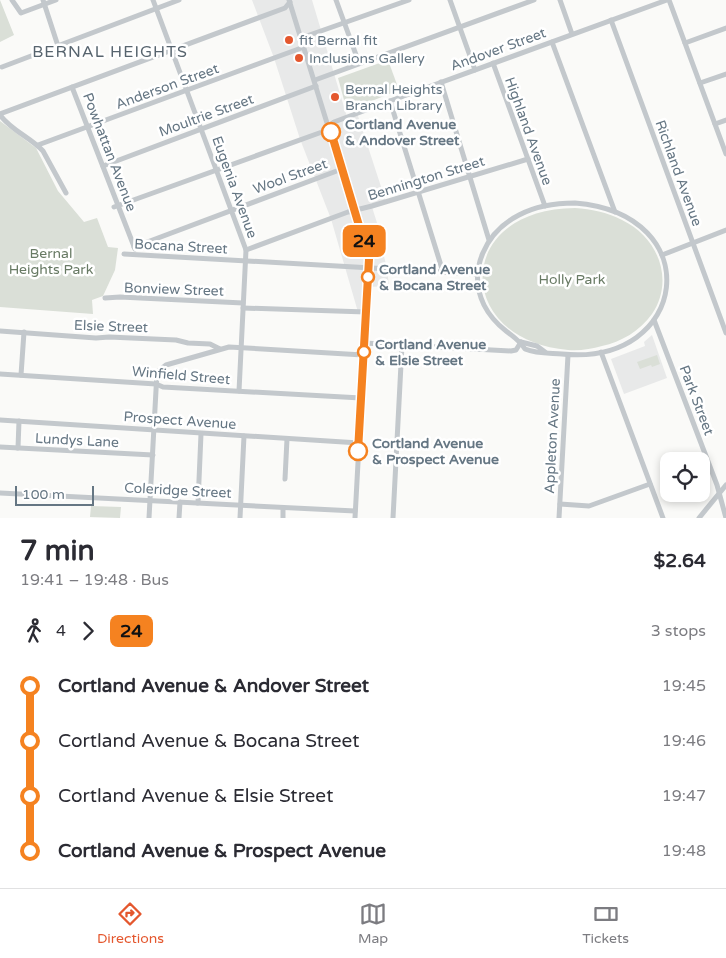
<!DOCTYPE html>
<html lang="en">
<head>
<meta charset="utf-8">
<style>
  body { margin:0; font-family:"Varela Round",sans-serif; background:#f2f2f3; color:#2b2b33; height:100vh; display:flex; flex-direction:column; font-size:19px; white-space:nowrap }
  * { box-sizing:border-box; margin:0 }
  p { font-size:16px; color:#7c7c81 }
  .icon { flex:none; width:28px; height:28px; fill:none; stroke:currentColor; stroke-width:2; stroke-linecap:round; stroke-linejoin:round }
  .map { position:relative; height:518px; overflow:hidden }
  .side { display:flex; flex-direction:column; background:#fff; flex:1 }
  .side>* { flex:none }
  .badge { padding:0 10px; border-radius:8px; font-size:18px; line-height:32px }
  .tools { position:absolute; left:660px; top:452px; display:grid; gap:10px }
  .tools a { display:grid; place-items:center; width:50px; height:50px; border-radius:10px; background:#fff; box-shadow:0 2px 8px #0003; font-size:25px }
  .scale { position:absolute; left:15px; bottom:12px; width:79px; box-sizing:border-box; padding-left:5px; border:2px solid #657683; border-top:0; font-size:14px; line-height:18px; white-space:nowrap; color:#657683; -webkit-text-stroke:4px #fff; paint-order:stroke }
  .map>.badge { position:absolute; translate:-50% -50%; box-shadow:0 0 0 2px #fff }
  .legs { display:flex; align-items:center; gap:8px; height:55px; padding:0 20px; font-size:16px }
  .legs p { margin-inline-start:auto }
  .head { display:flex; align-items:center; justify-content:space-between; height:85px; padding:0 20px }
  h1 { font-size:28px; font-weight:700; line-height:38px }
  ul { padding:0 20px; list-style:none }
  li { display:flex; align-items:center; gap:18px; height:55px; font-size:19px }
  li i { display:grid; place-items:center; width:8px; height:100%; margin:0 6px; background:currentColor }
  li i::after { content:''; width:12px; height:12px; margin:-6px; border:4px solid; border-radius:50%; background:#fff }
  li p { margin-inline-start:auto }
  li:first-child i { background:linear-gradient(#0000 50%,currentColor 0) }
  li:last-child i { background:linear-gradient(currentColor 50%,#0000 0) }
  .menu { display:flex; justify-content:space-around; align-items:center; height:70px; border-top:1px solid #e1e1e2; background:#fff; font-size:14px; color:#7c7c81 }
  .menu a { display:grid; justify-items:center; gap:2px }
  .menu .active { color:#e4572e }
  .map>svg:first-child { display:block }
  .built { fill:#e8e9e9 }
  .green { fill:#dadfd7 }
  .lines { fill:none; stroke-linecap:round; stroke-linejoin:round }
  .minor { stroke:#c3c8cc; stroke-width:5 }
  .line-1-casing { stroke:#fff; stroke-width:11 }
  .line-1 { stroke:#f58220; stroke-width:8 }
  .poi-dot { fill:#e4572e; stroke:#fff; stroke-width:2 }
  .stop-1-dot { fill:#fff; stroke:#f58220; stroke-width:2.5 }
  .labels { text-anchor:middle; stroke-width:5; stroke-linejoin:round; paint-order:stroke }
  .poi-label { font-size:14px; fill:#657683; stroke:#fff; text-anchor:start }
  .street-label { font-size:14px; fill:#657683; stroke:#fff }
  .stop-label { font-size:14px; font-weight:bold; fill:#657683; stroke:#fff; text-anchor:start }
  .park-label { font-size:14px; fill:#687a64; stroke:#fff }
  .quarter-label { font-size:16px; letter-spacing:1px; fill:#57646e; stroke:#fff }
</style>
</head>
<body>
<div class="map">
<svg width="726" height="518" viewBox="0 0 726 518">
  <rect width="100%" height="100%" fill="#fafaf8"/>
  <g class="built">
    <path d="M252,0H312L347,117L357,113L386,202L372,207L378,226L362,233L381,243L387,269L389,286L368,287L366,312H358L331,219L300,139L274,58Z"/>
    <path d="M652,335L667,378L624,394L611,359L645,346L644,342Z"/>
  </g>
  <g class="green">
    <path d="M0,0L14,35L0,42Z"/>
    <path d="M388,60L399,90L347,111L338,78Z"/>
    <path d="M0,121L36,148L58,191L84,222L97,218L108,247L118,248L115,270L103,296L92,300L93,314L0,307Z"/>
    <path d="M575,208C591,209 607,212 622,220C658,237 675,280 652,314C640,331 621,342 602,346C591,349 580,351 568,350C453,340 453,209 575,208Z"/>
    <path d="M657,355L660,364L652,367L651,365L640,369L637,362Z"/>
    <path d="M91,506L121,507L120,518L90,517Z"/>
  </g>
  <g class="lines">
    <g class="minor">
      <path d="M12,0L21,13L56,0"/>
      <path d="M43,0L58,46"/>
      <path d="M153,0L246,250L239,391"/>
      <path d="M289,0L369,259L355,518"/>
      <path d="M336,0L359,63"/>
      <path d="M450,0L475,70"/>
      <path d="M560,0L572,34"/>
      <path d="M669,0L726,154"/>
      <path d="M611,20L726,333"/>
      <path d="M301,38L409,0"/>
      <path d="M552,42L615,212"/>
      <path d="M685,43L726,28"/>
      <path d="M493,63L545,206"/>
      <path d="M2,67L179,0"/>
      <path d="M315,80L534,0"/>
      <path d="M441,82L489,240"/>
      <path d="M700,83L726,74"/>
      <path d="M72,87L135,249"/>
      <path d="M390,101L443,272"/>
      <path d="M0,114L285,8L290,2"/>
      <path d="M0,115C12,131 30,137 43,151L66,193"/>
      <path d="M715,124L726,120"/>
      <path d="M38,145L304,47"/>
      <path d="M103,166L316,86"/>
      <path d="M575,203C709,214 689,367 562,354C550,353 537,354 525,349C520,341 514,337 506,331C497,324 489,315 484,305C467,270 486,232 519,215C536,206 556,203 575,203Z"/>
      <path d="M114,207L322,132L334,122L390,101L667,0"/>
      <path d="M134,247L342,169"/>
      <path d="M246,250L348,212L372,206L528,159"/>
      <path d="M124,254L477,274"/>
      <path d="M662,255L726,230"/>
      <path d="M105,298L120,297L243,303"/>
      <path d="M243,308L366,312"/>
      <path d="M654,320L717,485L726,518"/>
      <path d="M0,331L96,338L109,337L176,340L188,343L210,344L220,349"/>
      <path d="M521,342L537,346L545,352"/>
      <path d="M364,343L511,351L516,350L521,342"/>
      <path d="M601,352L663,518"/>
      <path d="M0,374L156,384L163,387L361,398"/>
      <path d="M21,375L24,332"/>
      <path d="M0,420L359,443"/>
      <path d="M0,447L153,455"/>
      <path d="M18,448L19,421"/>
      <path d="M285,479L287,439"/>
      <path d="M0,493L355,511"/>
      <path d="M198,503L201,434"/>
      <path d="M560,504L589,506L650,484"/>
      <path d="M149,518L157,372L166,365L229,347L363,355"/>
      <path d="M179,518L180,502"/>
      <path d="M240,518L244,436"/>
      <path d="M283,518V508"/>
      <path d="M393,518L402,345"/>
      <path d="M559,518L568,355"/>
      <path d="M699,518L726,485"/>
    </g>
  </g>
  <g class="lines">
    <g class="line-1-casing">
      <path id="line-1" d="M331,132L369,259L358,451"/>
    </g>
    <use href="#line-1" class="line-1"/>
  </g>
  <g class="poi-dot">
    <circle cx="289" cy="40" r="5"/>
    <circle cx="299" cy="58" r="5"/>
    <circle cx="335" cy="97" r="5"/>
  </g>
  <g class="stop-1-dot">
    <circle cx="331" cy="132" r="9"/>
    <circle cx="368" cy="277" r="6"/>
    <circle cx="364" cy="352" r="6"/>
    <circle cx="358" cy="451" r="9"/>
  </g>
  <g class="labels">
    <g class="poi-label">
      <text x="299" y="45">fit Bernal fit</text>
      <text x="309" y="63">Inclusions Gallery</text>
      <text x="345" y="94">Bernal Heights<tspan x="345" dy="16">Branch Library</tspan></text>
    </g>
    <g class="street-label">
      <text transform="translate(498 49) rotate(-20)" y="5">Andover Street</text>
      <text transform="translate(167 86) rotate(-20)" y="5">Anderson Street</text>
      <text transform="translate(206 115) rotate(-20)" y="5">Moultrie Street</text>
      <text transform="translate(529 131) rotate(70)" y="5">Highland Avenue</text>
      <text transform="translate(110 152) rotate(69)" y="5">Powhattan Avenue</text>
      <text transform="translate(679 173) rotate(70)" y="5">Richland Avenue</text>
      <text transform="translate(290 176) rotate(-20)" y="5">Wool Street</text>
      <text transform="translate(426 178) rotate(-17)" y="5">Bennington Street</text>
      <text transform="translate(235 187) rotate(70)" y="5">Eugenia Avenue</text>
      <text transform="translate(181 246) rotate(3)" y="5">Bocana Street</text>
      <text transform="translate(174 289) rotate(2)" y="5">Bonview Street</text>
      <text transform="translate(111 326) rotate(2)" y="5">Elsie Street</text>
      <text transform="translate(181 375) rotate(5)" y="5">Winfield Street</text>
      <text transform="translate(697 400) rotate(69)" y="5">Park Street</text>
      <text transform="translate(180 420) rotate(4)" y="5">Prospect Avenue</text>
      <text transform="translate(552 436) rotate(-87)" y="5">Appleton Avenue</text>
      <text transform="translate(77 440) rotate(3)" y="5">Lundys Lane</text>
      <text transform="translate(178 490) rotate(3)" y="5">Coleridge Street</text>
    </g>
    <g class="stop-label">
      <text x="345" y="129">Cortland Avenue<tspan x="345" dy="16">&amp; Andover Street</tspan></text>
      <text x="379" y="274">Cortland Avenue<tspan x="379" dy="16">&amp; Bocana Street</tspan></text>
      <text x="375" y="349">Cortland Avenue<tspan x="375" dy="16">&amp; Elsie Street</tspan></text>
      <text x="372" y="448">Cortland Avenue<tspan x="372" dy="16">&amp; Prospect Avenue</tspan></text>
    </g>
    <g class="park-label">
      <text x="51" y="258">Bernal<tspan x="51" dy="16">Heights Park</tspan></text>
      <text x="572" y="284">Holly Park</text>
    </g>
    <g class="quarter-label">
      <text x="110" y="57">BERNAL HEIGHTS</text>
    </g>
  </g>
</svg>
<div class="tools">
<a><svg class="icon" aria-label="locate" viewBox="0 0 24 24"><circle cx="12" cy="12" r="6"/><path d="M12 2v4M12 18v4M2 12h4M18 12h4"/></svg></a>
</div>
<div class="scale">100 m</div>
<b class="badge" style="left:364px;top:241px;background:#f58220;color:#111">24</b>
</div>
<section class="side">
<div class="head"><div><h1>7 min</h1><p>19:41 – 19:48 · Bus</p></div><b>$2.64</b></div>
<div class="legs"><svg class="icon" aria-label="walk" viewBox="0 0 24 24"><circle cx="13" cy="4" r="2"/><path d="M13 8l-2 6 4 7M11 14l-3 7M7 12l3-4h3l4 4"/></svg>4<svg class="icon" aria-label="forward" viewBox="0 0 24 24"><path d="M9 5l7 7-7 7"/></svg><b class="badge" style="background:#f58220;color:#111">24</b><p>3 stops</p></div>
<ul>
<li><i style="color:#f58220"></i><b>Cortland Avenue &amp; Andover Street</b><p>19:45</p></li>
<li><i style="color:#f58220"></i><span>Cortland Avenue &amp; Bocana Street</span><p>19:46</p></li>
<li><i style="color:#f58220"></i><span>Cortland Avenue &amp; Elsie Street</span><p>19:47</p></li>
<li><i style="color:#f58220"></i><b>Cortland Avenue &amp; Prospect Avenue</b><p>19:48</p></li>
</ul>
</section>
<nav class="menu">
<a class="active"><svg class="icon" aria-label="directions" viewBox="0 0 24 24"><path d="M12 3l9 9-9 9-9-9zM9 14v-3h6M13 9l2 2-2 2"/></svg>Directions</a>
<a><svg class="icon" aria-label="map" viewBox="0 0 24 24"><path d="M3 6l6-2 6 2 6-2v14l-6 2-6-2-6 2zM9 4v14M15 6v14"/></svg>Map</a>
<a><svg class="icon" aria-label="tickets" viewBox="0 0 24 24"><path d="M3 7h18v10H3zM15 7v10"/></svg>Tickets</a>
</nav>
</body>
</html>
